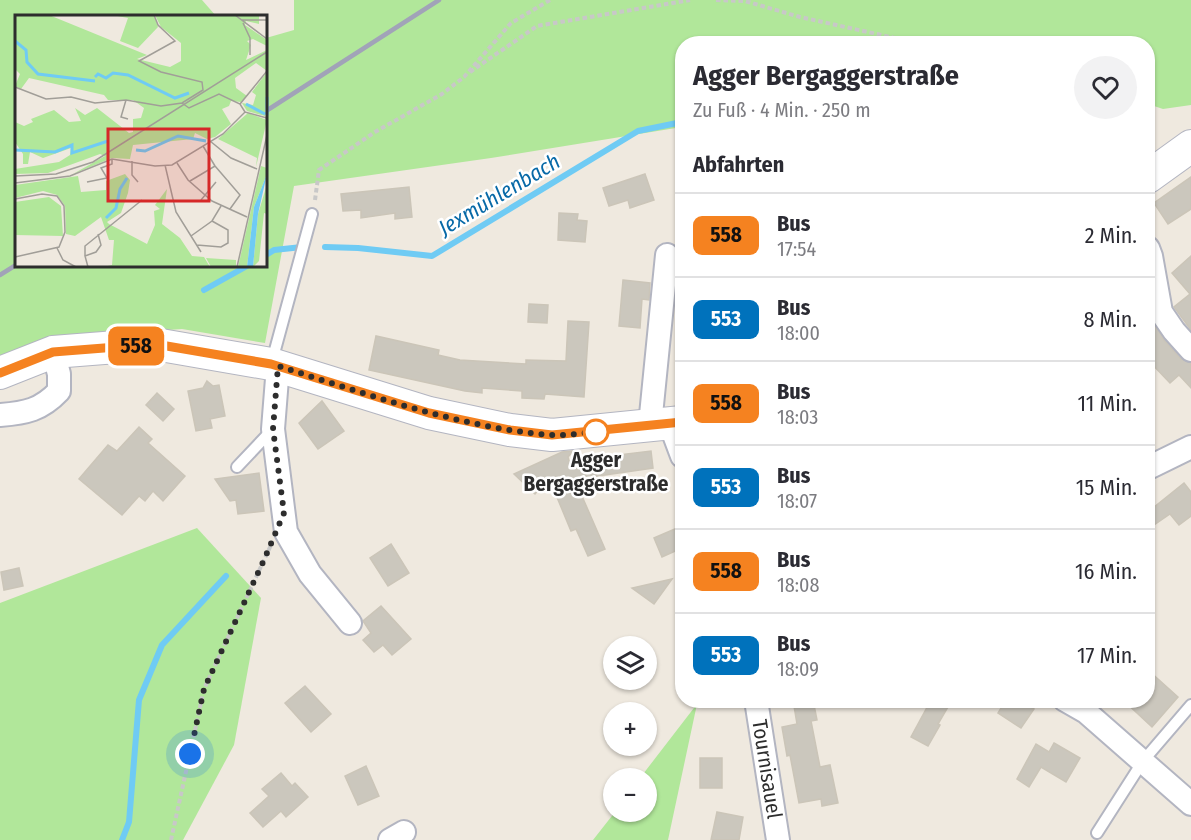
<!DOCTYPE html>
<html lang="de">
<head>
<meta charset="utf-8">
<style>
  body { margin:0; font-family:"Fira Sans Condensed",sans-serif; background:#f2f2f3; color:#2b2b33; height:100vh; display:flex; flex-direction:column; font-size:22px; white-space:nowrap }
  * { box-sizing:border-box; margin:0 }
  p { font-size:20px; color:#7c7c81 }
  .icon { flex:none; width:33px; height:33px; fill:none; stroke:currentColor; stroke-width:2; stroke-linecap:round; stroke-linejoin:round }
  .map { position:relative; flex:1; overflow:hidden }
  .side { position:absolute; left:675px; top:36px; width:480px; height:672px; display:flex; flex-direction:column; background:#fff; border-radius:24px; box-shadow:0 2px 4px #0004 }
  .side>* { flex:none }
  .badge { padding:0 12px; border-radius:9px; font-size:21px; line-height:39px }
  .tools { position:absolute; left:603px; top:636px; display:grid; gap:12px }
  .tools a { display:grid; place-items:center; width:54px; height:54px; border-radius:50%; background:#fff; box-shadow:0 2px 4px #0004; font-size:30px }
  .you { position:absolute; width:30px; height:30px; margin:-15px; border:4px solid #fff; border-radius:50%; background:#1a73e8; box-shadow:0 0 0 9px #1a73e833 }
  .map>.badge { position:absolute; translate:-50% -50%; box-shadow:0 0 0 3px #fff }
  h2 { padding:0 18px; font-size:22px; line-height:54px }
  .round { display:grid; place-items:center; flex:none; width:63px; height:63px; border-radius:32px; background:#f2f2f3 }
  .headline { display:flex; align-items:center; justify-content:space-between; height:102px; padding:0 18px }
  h1 { font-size:28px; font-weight:700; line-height:45px }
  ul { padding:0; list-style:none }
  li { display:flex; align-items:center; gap:18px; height:84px; padding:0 18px; border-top:2px solid #e1e1e2 }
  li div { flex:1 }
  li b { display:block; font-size:22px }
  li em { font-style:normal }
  li .badge { min-width:66px; font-weight:700; text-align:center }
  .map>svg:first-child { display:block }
  .green { fill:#b1e79a }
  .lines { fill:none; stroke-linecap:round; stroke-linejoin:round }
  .stream { stroke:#6fcbf4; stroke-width:6 }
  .building { fill:#cbc7bd; stroke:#cbc5b8; stroke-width:1.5 }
  .lane-casing { stroke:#b3b5c1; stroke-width:14 }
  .street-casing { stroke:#b3b5c1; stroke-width:26 }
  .secondary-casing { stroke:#b3b5c1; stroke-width:34 }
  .path { stroke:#c8c8c8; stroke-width:4; stroke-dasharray:4.5 3; stroke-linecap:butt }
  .lane { stroke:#fff; stroke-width:10 }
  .street { stroke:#fff; stroke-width:22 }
  .secondary { stroke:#fff; stroke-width:32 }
  .rail { stroke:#a1a3b8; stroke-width:4.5 }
  .line-casing { stroke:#fff; stroke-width:14 }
  .line { stroke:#f58220; stroke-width:9 }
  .walk { stroke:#2d2d2d; stroke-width:6; stroke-dasharray:0 10.8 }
  .stop-dot { fill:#fff; stroke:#f58220; stroke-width:3 }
  .labels { text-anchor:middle; stroke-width:5; stroke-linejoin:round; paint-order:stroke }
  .stop-label { font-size:21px; font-weight:bold; fill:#2d2d2d; stroke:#fff }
  .street-label { font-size:21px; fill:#2d2d2d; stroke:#fff }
  .water-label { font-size:22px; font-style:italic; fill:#0769a7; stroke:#fff }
  .inset-river { fill:none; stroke:#6fcbf4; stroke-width:3 }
  .inset-road { fill:none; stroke:#a19e98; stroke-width:1.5 }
  .view { fill:#d62828; fill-opacity:0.15; stroke:#d62828; stroke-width:3 }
  .inset-edge { fill:none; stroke:#2d2d2d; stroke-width:3 }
</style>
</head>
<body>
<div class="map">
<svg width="1191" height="840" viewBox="0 0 1191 840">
  <rect width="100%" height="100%" fill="#efe9df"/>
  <g class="green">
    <path d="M0,0H202L216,16H16V266H266V38L294,30V0H1191V105L1163,109L1148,104V44H1098L1097,41H1020L1019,44H682V127L491,158L294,186L265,343L182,329L50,338L0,361Z"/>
    <path d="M197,528L261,598L234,745L183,840H0V603Z"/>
    <path d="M697,704L668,840H593L615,812H646V778H640Z"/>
  </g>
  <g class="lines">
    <g class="stream">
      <path d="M325,247L358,248L432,256L638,131L682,122"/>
      <path d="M266,255L274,250L302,247"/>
      <path d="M204,290L247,266"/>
      <path d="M122,840L129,822L139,700L162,645L226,576"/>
    </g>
  </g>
  <g class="building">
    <path d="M645,174L654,200L630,208L628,200L609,206L603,188Z"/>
    <path d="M1191,177V209L1168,224L1154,203Z"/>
    <path d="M409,187L412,217L395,219V213L361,218V210L343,211L341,194Z"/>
    <path d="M559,213L578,214L577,220L587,221L585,242L558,240Z"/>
    <path d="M1191,256V330L1174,307L1190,294L1172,273Z"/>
    <path d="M623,280L650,283L649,300L642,299L640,328L619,326Z"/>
    <path d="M529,304L548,305L547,323L528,322Z"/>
    <path d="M1148,313L1164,340L1181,359L1191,363V388L1179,375L1170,383L1148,360Z"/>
    <path d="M568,321L589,322L584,397L545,394L544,399L522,398V391L482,388V393L465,391L369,370L376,336L439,350L438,355L460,360L526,364V360L566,361Z"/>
    <path d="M207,381L213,386L219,385L225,416L210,419L212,428L196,431L188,391L203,388Z"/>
    <path d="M157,393L174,409L163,421L146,405Z"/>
    <path d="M322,401L344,431L318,449L299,423Z"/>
    <path d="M139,427L152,439L148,443L185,476L163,501L153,491L145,501L139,496L122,515L79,479L108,445L117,451Z"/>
    <path d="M573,451L568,457L569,461L651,451L653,468L577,479L580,486L578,487L605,549L588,556L576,529L571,531L549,478L535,494L514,474L562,452Z"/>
    <path d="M259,473L264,511L238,514L236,500L230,501L215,479Z"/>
    <path d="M1184,483L1191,492V516L1179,525L1170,514L1148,529V512Z"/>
    <path d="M682,526V548L662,557L654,538Z"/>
    <path d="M391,544L409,573L388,586L370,558Z"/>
    <path d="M19,568L23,586L4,590L1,572Z"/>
    <path d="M672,579L654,604L632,588Z"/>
    <path d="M381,606L411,639L392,655L383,645L374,652L363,640L371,633L363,621Z"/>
    <path d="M1148,670L1178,697L1152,727L1123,700H1148Z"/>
    <path d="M305,686L331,714L311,732L285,703Z"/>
    <path d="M793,700H813L817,720L811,721L820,767L830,765L838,803L822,806L821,799L799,803L790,755L787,756L782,727L797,724Z"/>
    <path d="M931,700H952L938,724L940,725L928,746L911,737Z"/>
    <path d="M1006,700H1020L1034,709L1021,728L998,713Z"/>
    <path d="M1054,743L1080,758L1066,782L1041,767L1029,787L1017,779L1036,744L1049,752Z"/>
    <rect x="700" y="758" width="22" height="30"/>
    <path d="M366,766L379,796L358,805L345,776Z"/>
    <path d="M281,773L292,786L295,783L308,797L286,817L281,811L263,827L250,813L269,796L262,789Z"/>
    <path d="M717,812L743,817L739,840H711Z"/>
  </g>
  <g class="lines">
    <g class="lane-casing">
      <g id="lane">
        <path d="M272,361L312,214"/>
        <path d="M237,467L272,430"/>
        <path d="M1097,833L1143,761L1191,705"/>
      </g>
    </g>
    <g class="street-casing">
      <g id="street">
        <path d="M1148,248L1151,256L1161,312L1174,331L1191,350"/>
        <path d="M278,366L273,429L286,532L310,574L350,623"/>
        <path d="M0,415C26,413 41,410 59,391V374L53,352"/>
        <path d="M670,424L682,456"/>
        <path d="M650,425L667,255"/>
        <path d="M1148,468L1191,447"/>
        <path id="s1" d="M756,700L778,840"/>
        <path d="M1065,700L1086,712L1191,804"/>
        <path d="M390,840L404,832"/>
      </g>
    </g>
    <g class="secondary-casing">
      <g id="secondary">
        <path d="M1148,177L1191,146"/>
        <path d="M0,373L53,352L155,344L271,364L429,413L510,430L552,435L682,422"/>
      </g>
    </g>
    <g class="path">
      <path d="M716,0L745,1L800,17L922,44"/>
      <path d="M470,72L537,26L690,0"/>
      <path d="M315,200L319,170L375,132L442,94L464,77L511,23L550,0"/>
      <path d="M171,840L204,689L271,545"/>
    </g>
    <use href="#lane" class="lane"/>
    <use href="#street" class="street"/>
    <use href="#secondary" class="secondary"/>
    <g class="rail">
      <path d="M266,111L439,0"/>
      <path d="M0,275L16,265"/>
    </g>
  </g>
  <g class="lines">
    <g class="line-casing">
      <path id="line" d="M0,373L53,352L155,344L271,364L429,413L510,430L552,435L682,422"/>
    </g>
    <use href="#line" class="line"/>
    <path class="walk" d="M190,754L204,689L264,560L284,513L273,429L278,366C367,394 457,427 550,435C565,436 581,433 596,432"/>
  </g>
  <circle class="stop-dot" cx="596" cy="432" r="12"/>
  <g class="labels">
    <g class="stop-label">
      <text x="596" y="467">Agger<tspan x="596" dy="24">Bergaggerstraße</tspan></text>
    </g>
    <g class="street-label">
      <text dy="7" stroke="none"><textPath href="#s1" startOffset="70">Tournisauel</textPath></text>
    </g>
    <g class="water-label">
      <text transform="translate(499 194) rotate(-31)" y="8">Jexmühlenbach</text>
    </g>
  </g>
  <g transform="translate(15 15)">
    <rect width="252" height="252" fill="#efe9df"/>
    <path d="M0,0H34L132,40L122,44L155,52L166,46V28L146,12L140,0H244V9L231,6L230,10L252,25V31L238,24L232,26L236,30L231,45L252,35V56L241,48L220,63L221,73L232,81L226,87L216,86L214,91L207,94L216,109L200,122L192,124L180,118L178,124L118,130L115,144L97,143L58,159L90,141L85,139L33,158L0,159V154L44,147L55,140L56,133L28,143L15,137L13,149H8V139L0,127V107L9,111L18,107L16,104L39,95L54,107L66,106L60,93L70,100L82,93L114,118L118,117V104L126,103L129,93L118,85H93L89,80L14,63L6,74L0,71L5,59L0,54ZM97,0H139L143,12L123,33L105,26L113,3ZM252,57L250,101L232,96L227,88L238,90L241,80L237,77ZM233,98L252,105L241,152L242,143L203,124ZM246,151L252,153V159L239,192L232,252H223ZM110,159L115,165L113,178L106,198L92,207L94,209L132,229L140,210L139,196L145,194L140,190L152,174L147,209L165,223L177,241L189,242L195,252H88L97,250L99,225H94L86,202L60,221L51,219L50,191L42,180L28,176L0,183V170L63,161L66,177L91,175V166ZM252,169V199L249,198L244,246L238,252L243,199ZM34,182L46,191L48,221L0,220V187ZM191,243L221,245V252H196Z" fill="#b1e79a"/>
    <path d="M252,159L243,199L238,252H232L239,192Z" fill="#6fcbf4"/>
    <path class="inset-river" d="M0,26L11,35L12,47L23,59L80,66M80,62L83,59L91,63L98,58L113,60L160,83L174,78M252,82V100M231,89L250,99M0,135L40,137L57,130V138L93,126M121,135L130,136L163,121L191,126M91,203L101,193L105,174L112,163"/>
    <path class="inset-road" d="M220,0L252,24M227,5H252M228,8L235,23V40M0,72L31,84L56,82L80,88L111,85L146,91L167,88L188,75L187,67L146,57L124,46L160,26L143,10L139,0M111,85L106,102L113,104M167,88L174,93L204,79L225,89L230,97M225,89L252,56M195,126L216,143L242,154M188,131L200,151M117,146V160L123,167M162,148L173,165L197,186L232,202M150,150L161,197L186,237M0,161L41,159L78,147L252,37M175,166L200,151L225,180L215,194M72,167L92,163L86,153L97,149V144M0,168L55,161L97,144L140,151L157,150L208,119L230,97L252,103M0,184L27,179L42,181L49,191L50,217L44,232L0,242M186,185L201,167M176,221L197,206L206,191M182,230L206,232L213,228V215L197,206M42,233L48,245L61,252M70,241V231L127,185M73,252L70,241L81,237L86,230L83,219M222,252L252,120"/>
    <path class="view" d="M93,114H194V186H93Z"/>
    <rect width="252" height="252" class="inset-edge"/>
  </g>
</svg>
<div class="tools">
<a><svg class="icon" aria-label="layers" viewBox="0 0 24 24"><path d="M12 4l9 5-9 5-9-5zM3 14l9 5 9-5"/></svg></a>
<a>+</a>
<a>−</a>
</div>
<div class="you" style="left:190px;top:754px"></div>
<b class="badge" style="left:136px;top:346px;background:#f58220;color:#111">558</b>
<section class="side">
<div class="headline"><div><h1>Agger Bergaggerstraße</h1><p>Zu Fuß · 4 Min. · 250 m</p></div><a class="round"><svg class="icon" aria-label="heart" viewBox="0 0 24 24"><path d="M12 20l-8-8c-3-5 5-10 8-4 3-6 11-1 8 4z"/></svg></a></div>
<h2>Abfahrten</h2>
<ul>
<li><span class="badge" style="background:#f58220;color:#111">558</span><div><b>Bus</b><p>17:54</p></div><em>2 Min.</em></li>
<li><span class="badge" style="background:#0072bc;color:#fff">553</span><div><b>Bus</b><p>18:00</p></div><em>8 Min.</em></li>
<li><span class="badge" style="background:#f58220;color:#111">558</span><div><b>Bus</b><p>18:03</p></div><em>11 Min.</em></li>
<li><span class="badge" style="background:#0072bc;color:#fff">553</span><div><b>Bus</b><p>18:07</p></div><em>15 Min.</em></li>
<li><span class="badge" style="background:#f58220;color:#111">558</span><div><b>Bus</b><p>18:08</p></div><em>16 Min.</em></li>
<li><span class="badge" style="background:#0072bc;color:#fff">553</span><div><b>Bus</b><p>18:09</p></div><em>17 Min.</em></li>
</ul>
</section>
</div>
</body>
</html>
